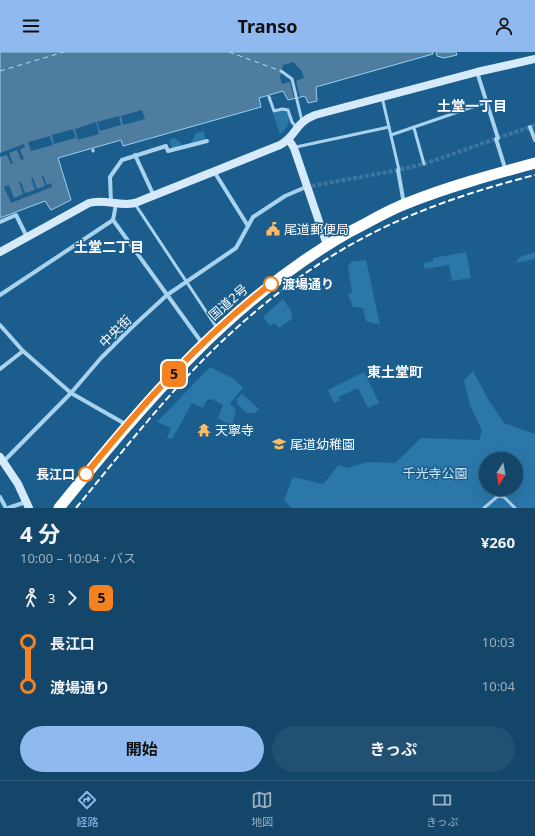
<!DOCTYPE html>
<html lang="ja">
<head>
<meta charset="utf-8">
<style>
  body { margin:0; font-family:"Noto Sans","Noto Sans JP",sans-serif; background:#215072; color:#f1f3f6; height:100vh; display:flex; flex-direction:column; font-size:15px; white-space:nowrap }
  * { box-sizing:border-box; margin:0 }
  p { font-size:13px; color:#9db1c1 }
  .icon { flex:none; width:22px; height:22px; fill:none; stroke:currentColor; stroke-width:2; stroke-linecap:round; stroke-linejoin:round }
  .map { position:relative; height:456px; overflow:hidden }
  .drawer { display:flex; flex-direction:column; background:#14466a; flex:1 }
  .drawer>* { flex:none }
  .badge { padding:0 8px; border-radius:6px; font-size:14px; line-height:26px }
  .needle { width:26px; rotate:191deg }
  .fabs { position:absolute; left:479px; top:400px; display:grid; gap:8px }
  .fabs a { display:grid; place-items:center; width:44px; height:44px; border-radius:50%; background:#14466a; box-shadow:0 4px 16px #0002,0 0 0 1px #335e7e; font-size:20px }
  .map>.badge { position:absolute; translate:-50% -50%; box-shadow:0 0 0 2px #fff }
  .legs { display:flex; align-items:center; gap:6px; height:44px; padding:0 20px; font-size:13px }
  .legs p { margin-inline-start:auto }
  .head { display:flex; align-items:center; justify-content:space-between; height:68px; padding:0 20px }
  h1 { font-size:22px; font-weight:700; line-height:30px }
  .primary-button { display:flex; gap:8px; margin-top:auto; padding:8px 20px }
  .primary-button a { flex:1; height:46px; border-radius:24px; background:#90b9f0; color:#111; font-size:16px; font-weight:700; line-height:46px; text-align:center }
  .primary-button a+a { background:#215072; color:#f1f3f6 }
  ul { padding:0 20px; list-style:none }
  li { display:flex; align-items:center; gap:14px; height:44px; font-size:15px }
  li i { display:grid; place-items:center; width:6px; height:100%; margin:0 5px; background:currentColor }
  li i::after { content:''; width:10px; height:10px; margin:-5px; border:3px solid; border-radius:50%; background:#14466a }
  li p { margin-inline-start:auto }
  li:first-child i { background:linear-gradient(#0000 50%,currentColor 0) }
  li:last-child i { background:linear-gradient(currentColor 50%,#0000 0) }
  header { display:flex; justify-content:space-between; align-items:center; height:52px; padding:0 20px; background:#90b9f0; color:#111; font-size:18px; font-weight:700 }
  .tab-bar { display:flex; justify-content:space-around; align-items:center; height:56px; border-top:1px solid #335e7e; background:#14466a; font-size:11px; color:#9db1c1 }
  .tab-bar a { display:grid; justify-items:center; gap:2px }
  .tab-bar .active { color:#90b9f0 }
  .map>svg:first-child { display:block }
  .green { fill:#2b77aa; fill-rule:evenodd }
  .water { fill:#4e7d9f; stroke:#9acff0 }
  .pier { fill:#1b5e8e }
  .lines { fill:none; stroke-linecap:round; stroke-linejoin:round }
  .ferry { stroke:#b3dbf5; stroke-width:1; stroke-dasharray:5 4; stroke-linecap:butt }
  .street-tunnel { stroke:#3d769f; stroke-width:4; stroke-dasharray:4 2; stroke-linecap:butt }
  .lane { stroke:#a8d2ee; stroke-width:3 }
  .street { stroke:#a8d2ee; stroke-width:4 }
  .secondary { stroke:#d5eafa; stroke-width:8 }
  .highway { stroke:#fff; stroke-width:11 }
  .rail { stroke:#fff; stroke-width:2; stroke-dasharray:7 3; stroke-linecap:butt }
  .line-1-casing { stroke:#fff; stroke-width:9 }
  .line-1 { stroke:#f58220; stroke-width:6 }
  .stop-1-dot { fill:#fff; stroke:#f58220; stroke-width:2 }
  .labels { text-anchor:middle; stroke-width:3; stroke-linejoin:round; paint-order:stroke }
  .poi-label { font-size:13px; fill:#fff; stroke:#1b5e8e; text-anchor:start }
  .stop-label { font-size:13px; font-weight:bold; fill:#fff; stroke:#1b5e8e; text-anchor:start }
  .street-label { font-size:13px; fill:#fff; stroke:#1b5e8e }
  .park-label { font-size:13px; fill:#cde8fa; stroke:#1b5e8e }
  .neighbourhood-label { font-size:14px; font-weight:bold; fill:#fff; stroke:#1b5e8e }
</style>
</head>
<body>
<header><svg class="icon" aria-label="menu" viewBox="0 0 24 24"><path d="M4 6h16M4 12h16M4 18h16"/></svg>Transo<svg class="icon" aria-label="person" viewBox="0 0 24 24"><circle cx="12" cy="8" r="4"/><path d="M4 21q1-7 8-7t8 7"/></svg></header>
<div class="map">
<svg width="535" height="456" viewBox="0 0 535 456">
  <rect width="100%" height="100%" fill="#1b5e8e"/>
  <g class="green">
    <path d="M283,58L288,60C291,70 288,76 280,82L273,61Z"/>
    <path d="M204,79L205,87L191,91L196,81Z"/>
    <path d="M175,86L184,94L172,97L169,88Z"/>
    <path d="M466,200L471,226L452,229L449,213L425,217L423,211L433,209V206Z"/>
    <path d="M535,200V207L516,211L520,205Z"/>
    <path d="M366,208L380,273L366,269L363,256L353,255L348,243L352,240L348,215L351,210Z"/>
    <path d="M283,247L291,259L292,267L279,276L274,271L270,274L263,265Z"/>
    <path d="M210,315L234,327L243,336L230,351L236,358L232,374L218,366L223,353L211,347L207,348L203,356L192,351L172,387L167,386L171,376L157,370Z"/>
    <path d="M473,319L488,347L504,371L535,382V456H291L284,448L293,425L323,432L339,413L348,416L367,410L395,411L421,386L479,388L482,379L470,353L464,329ZM486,407H516V437H486Z"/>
    <path d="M364,320L379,351L368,356L358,336L338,345L340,348L334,351L328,338Z"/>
    <path d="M242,342L259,357L255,361H247L238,353L236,348Z"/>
  </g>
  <g class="water">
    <path d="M0,0H433V2L316,35L317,49L308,51L305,44L288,48L283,39L259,46L261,55L123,94L121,88L58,106L71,148L51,158L45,149L0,166Z"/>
    <path d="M436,0H456L457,3L444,6L437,4Z"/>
  </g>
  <g class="pier">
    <path d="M293,10L302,19L304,26L296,29L300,45L294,46L290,30L282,32L280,26L283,13Z"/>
    <path d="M142,58L145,67L123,73L121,64Z"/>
    <path d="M119,64L121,73L100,79L97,70Z"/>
    <path d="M96,70L99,82L78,88L75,77Z"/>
    <path d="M73,77L76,86L54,92L52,83Z"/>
    <path d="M50,84L53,93L31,99L28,90Z"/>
    <path d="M24,92L25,95L20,98L24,107L21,108L17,98L9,101L13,111L11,112L7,103L0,105V101Z"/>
    <path d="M43,123L47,133L51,131L52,135L11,151L4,135L9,133L14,146L23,142L19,130H21L25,141L35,138L31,126H33L37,137L45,134L42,124Z"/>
  </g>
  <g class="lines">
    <g class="ferry">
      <path d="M229,0L281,19"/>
      <path d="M0,19L64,0"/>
    </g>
    <path class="street-tunnel" d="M306,135L398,118L424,112L535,73"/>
    <g class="lane">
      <path d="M281,19L292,27L302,69"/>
      <path d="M269,45L274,59L282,57L288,58L292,70L296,75"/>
      <path d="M382,45L399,118"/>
      <path d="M414,76L424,112"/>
      <path d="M391,83L487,50"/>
      <path d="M296,95L389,75"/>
      <path d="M93,98V99"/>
      <path d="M135,152L217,276"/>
      <path d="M484,456L498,444L504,445L515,456"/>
    </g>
    <g class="street">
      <path d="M477,20L498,86"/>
      <path d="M530,75L535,88"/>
      <path d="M496,87L506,119"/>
      <path d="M135,103L154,144"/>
      <path d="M398,118L404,152"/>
      <path d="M215,121L248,174"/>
      <path d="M111,151L110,125L122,108L166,94L168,99L207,89"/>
      <path d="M113,168L202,291"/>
      <path d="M113,168L116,152"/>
      <path d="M0,170L16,163L27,185"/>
      <path d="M0,243L113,168"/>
      <path d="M0,273L23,299L71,341L127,373"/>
      <path d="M0,317L23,299"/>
      <path d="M2,411L71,341L101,306L130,277L167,243L236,196L253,165L285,144L306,135"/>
      <path d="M0,445L6,456"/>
      <path d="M8,456L26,450"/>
    </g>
    <g class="secondary">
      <path d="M289,88L294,96L327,193"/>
      <path d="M0,200L89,151C104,146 119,155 135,151L280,93C297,84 294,71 315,63L477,20L535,7"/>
      <path d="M0,405L18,432L29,456"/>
    </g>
    <path class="highway" d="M59,456C144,351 232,246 351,179C369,170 387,159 405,152C447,135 491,123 535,111"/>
    <path class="rail" d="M76,456C117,406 157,355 202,309C246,264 297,223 352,192C409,160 472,139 535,123"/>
  </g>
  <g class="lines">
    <g class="line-1-casing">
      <path id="line-1" d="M86,422C142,353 201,286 271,232"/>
    </g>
    <use href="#line-1" class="line-1"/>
  </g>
  <defs>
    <g id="civic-bare" transform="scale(1.08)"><path d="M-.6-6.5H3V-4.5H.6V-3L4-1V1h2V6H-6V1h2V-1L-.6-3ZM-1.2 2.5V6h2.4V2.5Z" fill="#ffbc64" stroke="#1b5e8e" stroke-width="2.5" paint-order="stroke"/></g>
    <g id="temple-bare" transform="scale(1.08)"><path d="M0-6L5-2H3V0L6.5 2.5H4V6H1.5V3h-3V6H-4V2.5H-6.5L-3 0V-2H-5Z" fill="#ffbc64" stroke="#1b5e8e" stroke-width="2.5" paint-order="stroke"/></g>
    <g id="school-bare" transform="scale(1.08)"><path d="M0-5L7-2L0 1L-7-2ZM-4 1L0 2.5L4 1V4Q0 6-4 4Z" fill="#ffbc64" stroke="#1b5e8e" stroke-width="2.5" paint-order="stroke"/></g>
  </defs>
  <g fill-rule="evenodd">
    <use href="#civic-bare" x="273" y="177"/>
    <use href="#temple-bare" x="204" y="378"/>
    <use href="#school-bare" x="279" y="392"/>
  </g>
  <g class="stop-1-dot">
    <circle cx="271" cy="232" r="7"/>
    <circle cx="86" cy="422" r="7"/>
  </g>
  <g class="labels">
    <g class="poi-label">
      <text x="284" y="182">尾道郵便局</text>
      <text x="215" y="383">天寧寺</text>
      <text x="290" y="397">尾道幼稚園</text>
    </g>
    <g class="stop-label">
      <text x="282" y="237">渡場通り</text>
      <text x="75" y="427" text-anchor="end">長江口</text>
    </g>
    <g class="street-label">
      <text transform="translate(228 250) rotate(-41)" y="5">国道2号</text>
      <text transform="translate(115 279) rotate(-45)" y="5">中央街</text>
    </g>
    <g class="park-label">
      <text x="435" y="426">千光寺公園</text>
    </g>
    <g class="neighbourhood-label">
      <text x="472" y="59">土堂一丁目</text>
      <text x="109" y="200">土堂二丁目</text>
      <text x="395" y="325">東土堂町</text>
    </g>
  </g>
</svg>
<div class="fabs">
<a><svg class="needle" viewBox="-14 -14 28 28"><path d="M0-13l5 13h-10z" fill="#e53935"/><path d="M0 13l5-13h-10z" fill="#9db1c1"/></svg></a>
</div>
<b class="badge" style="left:174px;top:322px;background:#f58220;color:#111">5</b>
</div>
<section class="drawer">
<div class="head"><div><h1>4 分</h1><p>10:00 – 10:04 · バス</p></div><b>¥260</b></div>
<div class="legs"><svg class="icon" aria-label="walk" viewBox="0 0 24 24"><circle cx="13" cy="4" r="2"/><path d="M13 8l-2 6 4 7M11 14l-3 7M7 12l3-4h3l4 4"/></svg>3<svg class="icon" aria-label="forward" viewBox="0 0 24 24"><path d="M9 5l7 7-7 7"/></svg><b class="badge" style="background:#f58220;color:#111">5</b></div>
<ul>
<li><i style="color:#f58220"></i><b>長江口</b><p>10:03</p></li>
<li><i style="color:#f58220"></i><b>渡場通り</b><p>10:04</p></li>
</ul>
<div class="primary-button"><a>開始</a><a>きっぷ</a></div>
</section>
<nav class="tab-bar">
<a class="active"><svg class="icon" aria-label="directions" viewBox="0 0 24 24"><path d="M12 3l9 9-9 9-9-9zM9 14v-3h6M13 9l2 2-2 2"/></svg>経路</a>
<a><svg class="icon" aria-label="map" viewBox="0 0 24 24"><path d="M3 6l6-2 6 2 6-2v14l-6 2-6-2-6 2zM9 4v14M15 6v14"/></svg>地図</a>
<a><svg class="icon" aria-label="tickets" viewBox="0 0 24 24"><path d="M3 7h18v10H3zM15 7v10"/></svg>きっぷ</a>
</nav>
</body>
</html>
